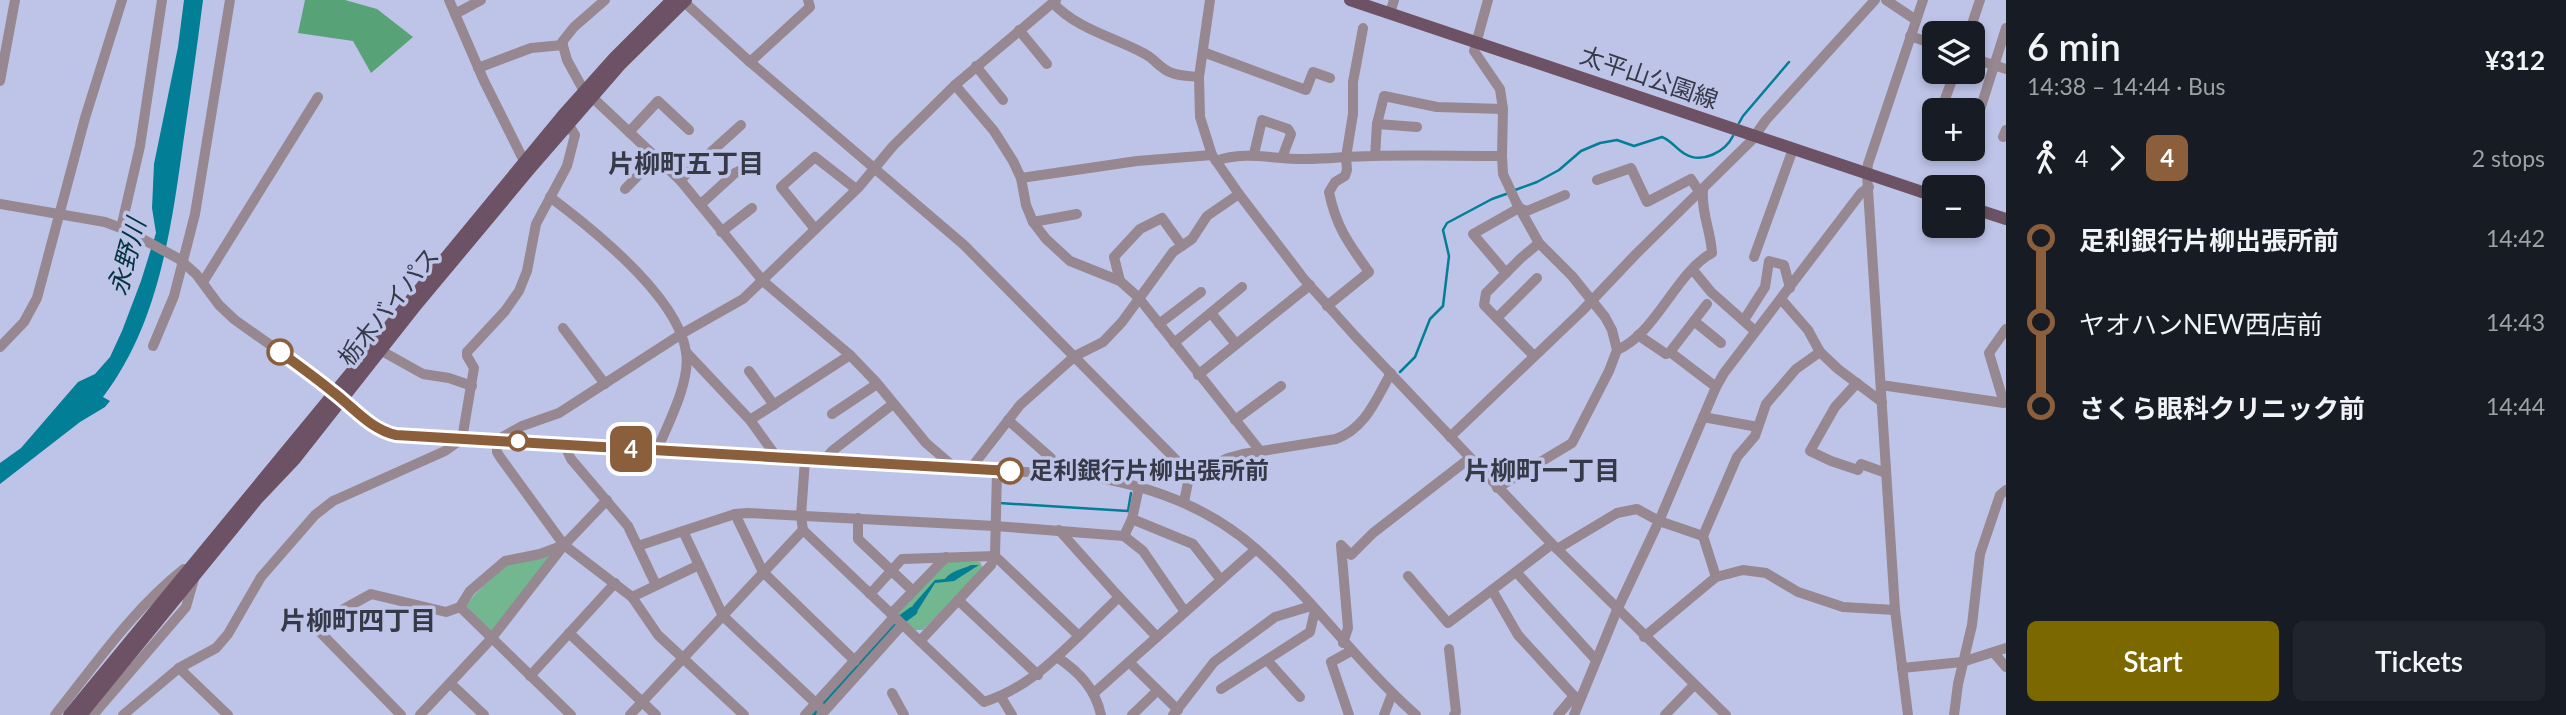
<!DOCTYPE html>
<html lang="en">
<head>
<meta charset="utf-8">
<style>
  body { margin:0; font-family:Lato,"Noto Sans JP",sans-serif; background:#20242c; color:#f1f3f6; height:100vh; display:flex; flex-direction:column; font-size:26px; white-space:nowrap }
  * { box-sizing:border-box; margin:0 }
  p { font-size:23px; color:#9ea1a6 }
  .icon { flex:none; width:38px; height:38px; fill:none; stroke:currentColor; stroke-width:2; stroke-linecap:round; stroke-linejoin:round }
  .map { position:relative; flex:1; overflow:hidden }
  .panel { display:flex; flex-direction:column; background:#171b24; width:560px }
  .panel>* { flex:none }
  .badge { padding:0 14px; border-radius:10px; font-size:24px; line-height:46px }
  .controls { position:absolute; left:1922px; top:21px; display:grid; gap:14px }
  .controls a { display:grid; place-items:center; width:63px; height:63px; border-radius:10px; background:#171b24; box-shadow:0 4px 10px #0003; font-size:35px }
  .map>.badge { position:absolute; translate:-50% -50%; box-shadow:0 0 0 4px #fff }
  .legs { display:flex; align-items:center; gap:10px; height:77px; padding:0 21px; font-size:23px }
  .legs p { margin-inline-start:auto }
  .headline { display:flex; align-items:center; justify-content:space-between; height:119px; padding:0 21px }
  h1 { font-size:38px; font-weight:600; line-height:52px }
  .cta { display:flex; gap:14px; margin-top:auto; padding:14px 21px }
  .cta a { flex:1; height:80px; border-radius:10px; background:#7b6900; color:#fff; font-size:28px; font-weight:600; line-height:80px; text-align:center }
  .cta a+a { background:#20242c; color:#f1f3f6 }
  ul { padding:0 21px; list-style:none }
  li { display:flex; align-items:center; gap:24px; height:84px; font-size:26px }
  li i { display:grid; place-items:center; width:10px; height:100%; margin:0 9px; background:currentColor }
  li i::after { content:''; width:18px; height:18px; margin:-9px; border:5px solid; border-radius:50%; background:#171b24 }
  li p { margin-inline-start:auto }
  li:first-child i { background:linear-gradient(#0000 50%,currentColor 0) }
  li:last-child i { background:linear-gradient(currentColor 50%,#0000 0) }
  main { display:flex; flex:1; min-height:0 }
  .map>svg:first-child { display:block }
  .green { fill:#72b78f }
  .forest { fill:#58a278 }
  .water { fill:#027e96 }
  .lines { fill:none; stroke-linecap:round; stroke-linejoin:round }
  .stream { stroke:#027e96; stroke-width:2.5 }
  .canal { stroke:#027e96; stroke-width:9 }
  .minor { stroke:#968791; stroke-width:10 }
  .major { stroke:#6c5264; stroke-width:12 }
  .line-1-casing { stroke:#fff; stroke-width:16 }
  .line-1 { stroke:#8b5e3c; stroke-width:10 }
  .stop-1-dot { fill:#fff; stroke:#8b5e3c; stroke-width:3.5 }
  .labels { text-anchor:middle; stroke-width:7; stroke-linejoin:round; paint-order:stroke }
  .street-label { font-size:24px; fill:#363947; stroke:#bec4e8 }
  .stop-label { font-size:24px; font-weight:bold; fill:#363947; stroke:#bec4e8; text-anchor:start }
  .neighbourhood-label { font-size:26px; font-weight:bold; fill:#363947; stroke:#bec4e8 }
  .water-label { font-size:26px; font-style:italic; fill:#03333e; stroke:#bec4e8 }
</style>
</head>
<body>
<main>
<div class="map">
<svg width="2006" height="715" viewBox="0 0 2006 715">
  <rect width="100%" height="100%" fill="#bec4e8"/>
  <g class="green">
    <path d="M548,555L551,559L494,630L489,631L466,606L475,594L508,563Z"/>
    <path d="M944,561L980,562L983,568L923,630H915L895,612Z"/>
  </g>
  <path class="forest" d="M305,0H345L377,9L413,37L371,73L353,41L298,33Z"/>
  <g class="water">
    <path d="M184,0H203C197,48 190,96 183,144C171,231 158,325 103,397L110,401L105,407L80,422L0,484V463L21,448L78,382L95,374L110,357L122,331L141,281L156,233L152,208L154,164L178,47Z"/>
    <path d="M971,565H979L954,581L935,583L918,610L914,612L912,610L913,605L935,580L945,579C952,570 961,570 971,565Z"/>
  </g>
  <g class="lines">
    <g class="stream">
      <path d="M1739,123L1743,116L1789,62"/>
      <path d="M1515,190L1537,182L1559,170L1581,151L1600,143L1617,140L1634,146L1662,137C1672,141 1676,149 1685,154C1702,164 1725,152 1733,136"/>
      <path d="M1400,372L1415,357L1430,319L1443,306L1449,256L1443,230L1447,223L1492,199L1509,193"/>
      <path d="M999,503L1128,511L1131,493"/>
    </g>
    <path class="canal" d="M814,715L895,624L913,611"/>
    <g class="minor">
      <path d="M449,0L484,81L524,161"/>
      <path d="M682,0L750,62L964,245L1184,468L1189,477L1184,502"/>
      <path d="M1210,0L1199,77L1200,117L1212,155L1239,194L1304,279L1355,336L1552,544L1726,715"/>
      <path d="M1886,0L1916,20"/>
      <path d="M1053,3C1077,29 1114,37 1145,54C1155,59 1160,69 1172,73C1180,76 1190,76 1199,77"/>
      <path d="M1390,13L1394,0"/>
      <path d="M455,14L481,0"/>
      <path d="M1019,30L1047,64"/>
      <path d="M1969,33L1980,0"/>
      <path d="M1910,36L1934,44"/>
      <path d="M1203,52L1306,90L1313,72L1330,78"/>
      <path d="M1972,58L2006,69"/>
      <path d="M750,62L810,7L808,0"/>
      <path d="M976,66L1003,100"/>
      <path d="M478,68L531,48L563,45"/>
      <path d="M0,81L15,0"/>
      <path d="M955,85L994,131L1013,161L1021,178L1026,205L1033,222L1046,239L1070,261L1120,281L1138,297L1261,452"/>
      <path d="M584,91L567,60L562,42L574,27L605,0"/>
      <path d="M592,97L680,180L763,281L850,355L876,382L926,443L954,467"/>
      <path d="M1941,110L1955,72"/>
      <path d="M1979,113L2006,28"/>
      <path d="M1377,124L1417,127"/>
      <path d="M629,132L658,101L689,130"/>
      <path d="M2003,137L2006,130"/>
      <path d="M1254,154L1262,120L1288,129L1291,134L1282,158"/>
      <path d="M1375,156L1377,124L1384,96L1437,107L1503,109"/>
      <path d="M1216,161C1246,150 1276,160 1307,159C1328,159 1350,156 1372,156C1415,155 1459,156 1502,156L1503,109L1500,89L1474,51L1488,0"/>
      <path d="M1021,178L1137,161L1212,155"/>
      <path d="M680,180L741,125"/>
      <path d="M1597,180L1631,168L1647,202L1691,179L1700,193"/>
      <path d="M625,189L656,157"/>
      <path d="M550,197C594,230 678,297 686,352C691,381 668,424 657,450"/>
      <path d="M0,204L105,222L126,230L179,259L196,274L219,305L235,320L313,375L372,424L387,433L778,459L1081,475C1145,484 1207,505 1256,549C1314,600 1358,664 1416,715"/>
      <path d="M701,204L735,173L753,164"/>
      <path d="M1033,222L1077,214"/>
      <path d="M121,228L140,146L162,0"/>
      <path d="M815,229L781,187L815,157L856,189"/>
      <path d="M721,232L752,208"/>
      <path d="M1754,257L1793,149"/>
      <path d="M1693,270L1711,292L1755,331"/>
      <path d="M1506,273L1473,234L1519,208L1527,211L1565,195"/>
      <path d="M1120,281L1114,257L1140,229L1162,218L1182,246"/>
      <path d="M203,282L318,97"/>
      <path d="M1781,299L1808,330L1820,352L1838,369L1882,402"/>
      <path d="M1707,304L1670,352L1716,387"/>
      <path d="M1327,306L1369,272C1349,244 1336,227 1329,192L1335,182L1345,176L1347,170L1346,157L1353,114V82L1363,28"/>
      <path d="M1211,313L1236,344"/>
      <path d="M1497,318L1537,278"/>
      <path d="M1744,320L1765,287L1769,261L1784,265L1790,288"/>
      <path d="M1694,321L1721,343"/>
      <path d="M1159,324L1201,292"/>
      <path d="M563,328L605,384"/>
      <path d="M1638,335L1666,354L1670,352"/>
      <path d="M1174,343L1242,287"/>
      <path d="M153,346L174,296L195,214L230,0"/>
      <path d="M0,347L24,322L37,298L85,118L122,0"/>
      <path d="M380,350L423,374L449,378L472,386"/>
      <path d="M1617,350C1655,335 1677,271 1712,253C1711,232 1701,212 1703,190"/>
      <path d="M686,352L750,420L778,459"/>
      <path d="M1534,356L1484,305L1486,293L1521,258L1539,243"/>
      <path d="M749,371L774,405"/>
      <path d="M1198,375L1310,285"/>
      <path d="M1857,383L1835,407L1810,451L1831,461L1858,470L1861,464L1886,473"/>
      <path d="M1881,385L2004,403L1989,353L2006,329"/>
      <path d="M832,414L877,384"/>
      <path d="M1703,417L1758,427"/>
      <path d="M750,420L850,355"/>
      <path d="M1008,420L1051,458L1052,473"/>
      <path d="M1235,420L1281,386"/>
      <path d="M1450,437L1582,311L1636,254L1751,141L1766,120L1875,0"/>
      <path d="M564,444L571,459L628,526L656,585"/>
      <path d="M805,460L801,516L803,530L984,702C1024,689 1049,665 1079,636"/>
      <path d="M823,461L832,451L893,404"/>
      <path d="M971,468L1020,405L1075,356L1103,342L1122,322L1173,252L1192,239L1207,216L1239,194"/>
      <path d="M1189,477L1228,458L1243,454L1336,439C1366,428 1376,399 1391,373"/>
      <path d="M1497,488L1572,443L1609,371L1617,350L1612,330L1605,317L1572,276L1539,243L1516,202L1503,174L1502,156"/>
      <path d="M735,514L763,572L855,661"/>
      <path d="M858,518V539L913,591"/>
      <path d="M1132,519L1193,544L1221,580"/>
      <path d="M683,531L735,514L748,513L995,526L1124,536L1143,551L1185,612"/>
      <path d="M1124,536L1132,519L1139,487"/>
      <path d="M1552,544L1492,590L1518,635L1574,696"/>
      <path d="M638,546L683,531L723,616L824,711"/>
      <path d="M1557,549L1617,513L1637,509L1659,521L1703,536"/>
      <path d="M1517,573L1596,660"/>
      <path d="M1408,576L1448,623L1492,590"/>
      <path d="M1716,577L1703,536L1737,457L1755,436L1766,404L1796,369L1820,352"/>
      <path d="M870,594L902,559L995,556L1079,636L1119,597L1059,530"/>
      <path d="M632,597L699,565"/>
      <path d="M1119,597L1157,637"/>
      <path d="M958,600L1038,675"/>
      <path d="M460,607L571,715"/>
      <path d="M891,614L946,557"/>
      <path d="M569,633L656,715"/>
      <path d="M1644,637L1716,577L1743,570L1766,573L1798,592L1843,607L1895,610"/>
      <path d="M920,641L991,565L995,556L997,470"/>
      <path d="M1343,643L1348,628L1341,545L1351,555L1373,533L1470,458"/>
      <path d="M1449,649L1456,712L1454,715"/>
      <path d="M1994,653L2006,667"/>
      <path d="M1057,657C1079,672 1095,688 1101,715"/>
      <path d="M1267,660L1300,697"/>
      <path d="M1129,662L1178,710"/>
      <path d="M179,668L228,715"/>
      <path d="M1902,668L1962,662L2006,648"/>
      <path d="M530,676L615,583"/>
      <path d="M451,684L484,715"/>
      <path d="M1221,689L1310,632L1315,610"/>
      <path d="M892,693L904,715"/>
      <path d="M1094,693L1256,549"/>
      <path d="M1001,697L1012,715"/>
      <path d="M55,715C95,665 133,609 184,569"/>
      <path d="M93,715L186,607L194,579"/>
      <path d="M123,715L179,668L216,648L228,634L261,577L315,515L333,501L445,451L462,439L474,368L467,356V352L505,311L519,291L527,271L536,224L567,166L575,135L568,124"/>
      <path d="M401,715L317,629L333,615L371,594L446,612L460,607L470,591L505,561L540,554L564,545"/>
      <path d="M420,715L491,639L564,545L607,500"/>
      <path d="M630,715L803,530"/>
      <path d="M744,715L658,635L632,597L564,545L500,457L497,452V440L522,426L559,413L683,333L743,299L858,188L893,146L955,85L1056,0"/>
      <path d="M805,715L894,617"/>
      <path d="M821,715L902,625"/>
      <path d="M1132,715L1157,691"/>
      <path d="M1173,715L1214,662L1275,617L1311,606"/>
      <path d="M1349,715L1331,662L1351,651"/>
      <path d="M1384,715L1392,694"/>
      <path d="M1558,715L1574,696L1579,699"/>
      <path d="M1574,715L1617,610L1659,521L1716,387L1724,373L1861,193L1869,187"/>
      <path d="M1665,715L1694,685"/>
      <path d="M1908,715L1895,610L1867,174L1868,164L1923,0"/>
      <path d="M1954,715L1958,684L1972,625L1980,554L2000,495L2006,490"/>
    </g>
    <g class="major">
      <path d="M1350,0L1934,196"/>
      <path d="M1972,208L2006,219"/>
      <path d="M69,715L563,115L614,58L672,0"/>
      <path d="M81,715L258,498L295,459L414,308L529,170L620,65L686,0"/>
    </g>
  </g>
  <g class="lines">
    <g class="line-1-casing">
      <path id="line-1" d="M280,352C298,365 316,378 333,392C353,407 371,430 396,435L1010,471"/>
    </g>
    <use href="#line-1" class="line-1"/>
  </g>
  <g class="stop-1-dot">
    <circle cx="280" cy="352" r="12"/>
    <circle cx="518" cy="441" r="9"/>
    <circle cx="1010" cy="471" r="12"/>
  </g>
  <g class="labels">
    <g class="street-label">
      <text transform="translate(1649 78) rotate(19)" y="8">太平山公園線</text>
      <text transform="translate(389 307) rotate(-51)" y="8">栃木バイパス</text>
    </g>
    <g class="stop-label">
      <text x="1029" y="479">足利銀行片柳出張所前</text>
    </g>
    <g class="neighbourhood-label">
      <text x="686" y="173">片柳町五丁目</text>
      <text x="1542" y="480">片柳町一丁目</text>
      <text x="358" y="630">片柳町四丁目</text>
    </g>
    <g class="water-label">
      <text transform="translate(127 257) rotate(-75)" y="9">永野川</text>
    </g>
  </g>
</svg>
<div class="controls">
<a><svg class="icon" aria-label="layers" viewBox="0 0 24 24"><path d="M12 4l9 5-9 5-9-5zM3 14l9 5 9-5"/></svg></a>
<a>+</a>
<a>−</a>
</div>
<b class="badge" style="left:631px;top:449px;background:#8b5e3c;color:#fff">4</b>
</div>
<section class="panel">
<div class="headline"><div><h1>6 min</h1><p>14:38 – 14:44 · Bus</p></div><b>¥312</b></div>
<div class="legs"><svg class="icon" aria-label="walk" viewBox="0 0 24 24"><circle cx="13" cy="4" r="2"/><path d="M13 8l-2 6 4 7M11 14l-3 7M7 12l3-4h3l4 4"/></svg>4<svg class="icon" aria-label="forward" viewBox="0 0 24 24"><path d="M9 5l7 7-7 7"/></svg><b class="badge" style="background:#8b5e3c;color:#fff">4</b><p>2 stops</p></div>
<ul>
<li><i style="color:#8b5e3c"></i><b>足利銀行片柳出張所前</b><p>14:42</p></li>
<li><i style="color:#8b5e3c"></i><span>ヤオハンNEW西店前</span><p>14:43</p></li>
<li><i style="color:#8b5e3c"></i><b>さくら眼科クリニック前</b><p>14:44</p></li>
</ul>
<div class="cta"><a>Start</a><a>Tickets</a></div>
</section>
</main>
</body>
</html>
